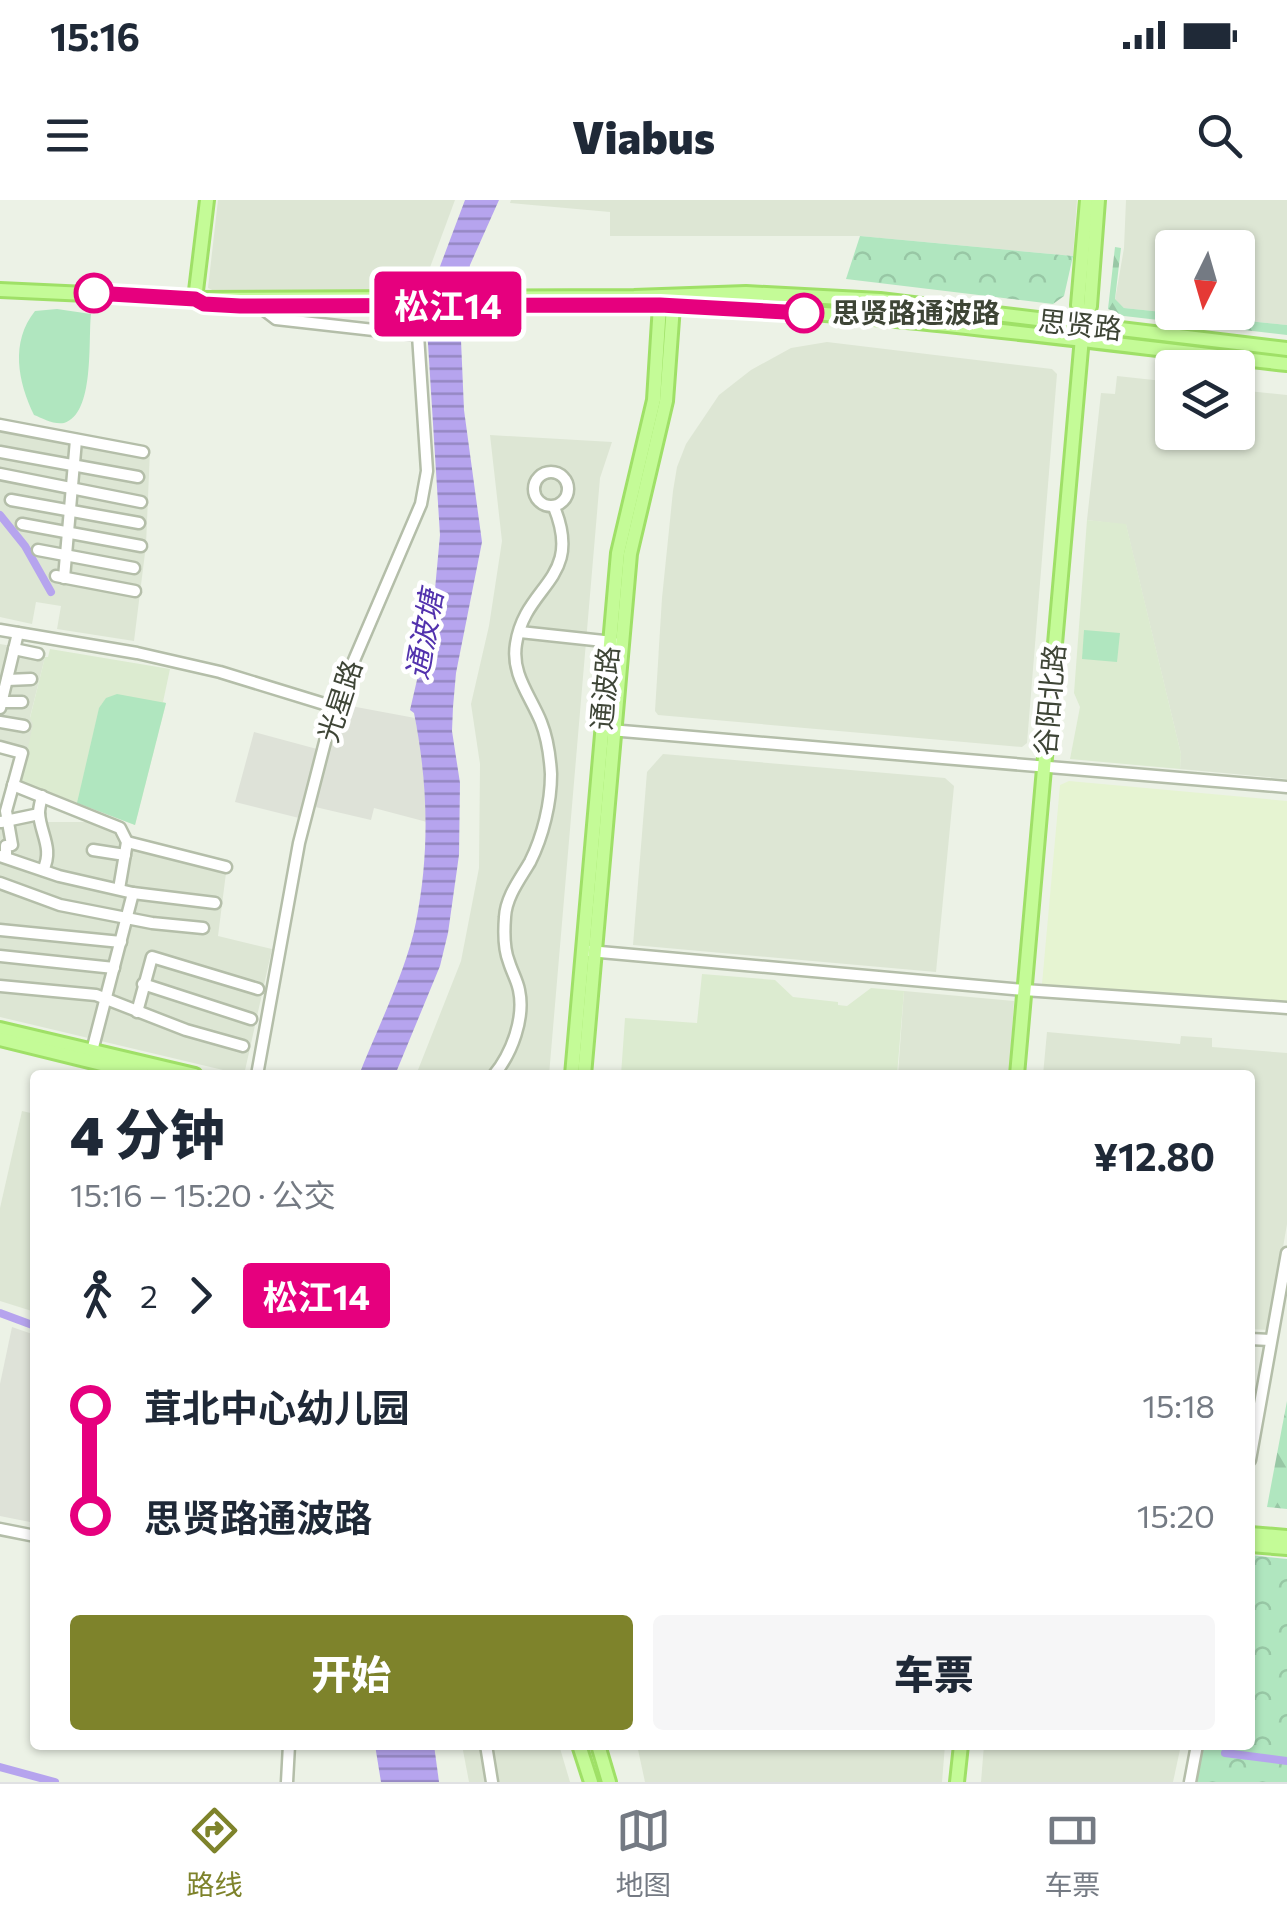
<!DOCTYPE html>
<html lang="zh">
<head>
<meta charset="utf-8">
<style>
  body { margin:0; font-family:Commissioner,"Noto Sans SC",sans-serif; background:#f6f6f7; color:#1f2937; height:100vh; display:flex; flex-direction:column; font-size:38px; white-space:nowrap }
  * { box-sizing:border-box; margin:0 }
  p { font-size:32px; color:#747a83 }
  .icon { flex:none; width:55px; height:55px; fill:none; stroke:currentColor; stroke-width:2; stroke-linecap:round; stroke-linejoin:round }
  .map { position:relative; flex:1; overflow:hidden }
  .sheet { position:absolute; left:30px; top:870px; width:1225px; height:680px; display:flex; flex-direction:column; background:#fff; border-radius:10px; box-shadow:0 2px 8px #0004 }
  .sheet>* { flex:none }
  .badge { padding:0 20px; border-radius:8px; font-size:35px; line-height:65px }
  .needle { width:65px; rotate:185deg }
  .fabs { position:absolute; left:1155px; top:30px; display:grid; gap:20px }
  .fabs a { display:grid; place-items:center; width:100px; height:100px; border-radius:10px; background:#fff; box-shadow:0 2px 8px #0004; font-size:50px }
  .map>.badge { position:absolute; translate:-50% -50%; box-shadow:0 0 0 5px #fff }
  .legs { display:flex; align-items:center; gap:15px; height:110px; padding:0 40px; font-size:32px }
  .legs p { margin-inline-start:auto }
  .head { display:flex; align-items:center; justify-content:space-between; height:170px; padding:0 40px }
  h1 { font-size:55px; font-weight:800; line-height:75px }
  .primary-button { display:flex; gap:20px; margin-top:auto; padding:20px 40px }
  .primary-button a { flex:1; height:115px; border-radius:10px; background:#7e832b; color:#fff; font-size:40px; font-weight:800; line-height:115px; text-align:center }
  .primary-button a+a { background:#f6f6f7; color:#1f2937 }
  ul { padding:0 40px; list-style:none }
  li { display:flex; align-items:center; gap:35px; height:110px; font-size:38px }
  li i { display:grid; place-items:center; width:15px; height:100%; margin:0 12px; background:currentColor }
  li i::after { content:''; width:25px; height:25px; margin:-12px; border:8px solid; border-radius:50%; background:#fff }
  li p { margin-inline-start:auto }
  li:first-child i { background:linear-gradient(#0000 50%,currentColor 0) }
  li:last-child i { background:linear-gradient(currentColor 50%,#0000 0) }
  .status { display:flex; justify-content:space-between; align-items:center; height:70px; padding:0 50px; background:#fff; direction:ltr }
  .status svg { height:28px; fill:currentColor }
  header { display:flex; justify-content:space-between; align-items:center; height:130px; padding:0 40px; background:#fff; font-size:45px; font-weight:800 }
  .tab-bar { display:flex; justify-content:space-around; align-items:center; height:140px; border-top:2px solid #e0e1e3; background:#fff; font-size:28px; color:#747a83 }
  .tab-bar a { display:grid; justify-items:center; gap:5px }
  .tab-bar .selected { color:#7e832b }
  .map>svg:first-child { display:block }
  .residential { fill:#dde6d4; fill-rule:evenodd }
  .commercial { fill:#e6f4d2 }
  .industrial { fill:#dee2d8 }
  .education { fill:#dcebd0 }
  .forest { fill:url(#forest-firs) }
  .park { fill:url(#park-crowns) }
  .pitch { fill:#b0e6bf }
  .water { fill:url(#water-rules) }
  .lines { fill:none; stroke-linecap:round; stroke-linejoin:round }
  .canal { stroke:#b6a4ee; stroke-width:8 }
  .minor-casing { stroke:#b4bea9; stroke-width:15 }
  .major-casing { stroke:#9fe067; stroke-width:18 }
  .minor { stroke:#fff; stroke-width:10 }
  .major { stroke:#c4fb97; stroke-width:12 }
  .line-1-casing { stroke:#fff; stroke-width:22 }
  .line-1 { stroke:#e6007e; stroke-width:15 }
  .stop-1-dot { fill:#fff; stroke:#e6007e; stroke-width:5 }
  .labels { text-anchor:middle; stroke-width:9; stroke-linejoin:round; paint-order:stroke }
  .stop-label { font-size:28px; font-weight:bold; fill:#3e4536; stroke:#fff; text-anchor:start }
  .street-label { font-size:28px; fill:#3e4536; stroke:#fff }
  .water-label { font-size:30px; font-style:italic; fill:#5232ad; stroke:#fff }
</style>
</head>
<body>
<div class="status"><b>15:16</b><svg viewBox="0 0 49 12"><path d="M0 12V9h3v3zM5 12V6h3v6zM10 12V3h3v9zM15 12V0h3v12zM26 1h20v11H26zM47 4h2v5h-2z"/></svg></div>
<header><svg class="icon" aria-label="menu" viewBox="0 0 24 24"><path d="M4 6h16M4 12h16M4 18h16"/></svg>Viabus<svg class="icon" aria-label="search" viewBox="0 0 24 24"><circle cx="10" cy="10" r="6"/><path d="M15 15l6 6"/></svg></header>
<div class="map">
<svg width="1287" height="1582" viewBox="0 0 1287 1582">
  <defs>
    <pattern id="forest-firs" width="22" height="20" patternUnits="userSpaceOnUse" patternTransform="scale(2.5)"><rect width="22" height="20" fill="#b0e6bf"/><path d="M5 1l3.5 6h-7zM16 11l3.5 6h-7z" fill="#98c7a5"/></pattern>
    <pattern id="park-crowns" width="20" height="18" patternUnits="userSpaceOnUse" patternTransform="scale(2.5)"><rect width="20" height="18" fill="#b0e6bf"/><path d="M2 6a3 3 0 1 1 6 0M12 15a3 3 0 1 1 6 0" fill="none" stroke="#98c7a5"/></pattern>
    <pattern id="water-rules" width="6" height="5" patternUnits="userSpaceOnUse" patternTransform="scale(2.5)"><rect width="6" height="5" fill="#b6a4ee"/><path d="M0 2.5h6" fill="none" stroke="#9587c2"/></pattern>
  </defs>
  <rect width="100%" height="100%" fill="#ecf2e6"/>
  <g class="residential">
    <path d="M218,0H455L422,89L223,95L208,88Z"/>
    <path d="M511,0H1077L1073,56L860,36H610V12L510,3Z"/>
    <path d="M1126,0H1287V125L1124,108L1115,100L1124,48ZM1172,48H1238V112H1172Z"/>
    <path d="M827,142L1052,169L1057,174L1027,543L1022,547L658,515L655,511L662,398L673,291L677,267L686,244L719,195L751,170L791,148Z"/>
    <path d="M1117,176L1172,182V232H1238V190L1287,195V579L1180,569L1181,554L1126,325L1087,320L1101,193L1115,194Z"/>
    <path d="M0,220L150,250L146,345L134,441L57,429L61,406L36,402L32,424L0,417Z"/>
    <path d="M490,235L612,242L600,278L549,875H416L461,761L479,668L480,564L471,504L489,426L502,341Z"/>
    <path d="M0,444L40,451V455L45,457L30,517L34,524L28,551L0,546Z"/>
    <path d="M663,554L945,578L954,586L936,772L633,745L647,572Z"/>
    <path d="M0,622H101L113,626L126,639L227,665L218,736L272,749L244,875L0,817Z"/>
    <path d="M904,791L1014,801L1009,875H898Z"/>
    <path d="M1047,832L1180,844L1181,836L1212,838V847L1287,853V1024L1269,1130L1250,1129V875H1043Z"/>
    <path d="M22,911L35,914V1112L0,1101V1008Z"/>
    <path d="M462,1545H559L570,1582H469Z"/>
    <path d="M637,1545H945L942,1582H645Z"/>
    <path d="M984,1545H1181L1173,1582H981Z"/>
  </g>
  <path class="commercial" d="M1069,581L1287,601V807L1042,784L1060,585Z"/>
  <g class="industrial">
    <path d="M340,504L415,518L422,554L427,622L374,608L371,620L311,606Z"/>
    <path d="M254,532L317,549L299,618L235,602Z"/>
    <path d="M12,1127L35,1135V1323L0,1316V1184Z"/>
  </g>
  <g class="education">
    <path d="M1087,320L1126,324L1181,554L1180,569L1070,559L1080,507L1074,493Z"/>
    <path d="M50,449L170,469L163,502L166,503L135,625L21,581L33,524L30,518L45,457H48Z"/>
    <path d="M702,774L775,780L793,797L838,802V805L847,806L871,788L904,791L897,875H621L625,818L697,823Z"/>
  </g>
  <g class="forest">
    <path d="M1115,47L1121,48L1115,99L1124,108L1287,125V135L1124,116L1108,109Z"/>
    <path d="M1287,1201V1309L1267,1307Z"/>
  </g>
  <g class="park">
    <path d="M860,36L1073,56L1064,96L1053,104L846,79Z"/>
    <path d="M1250,1355L1287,1359V1582H1195L1202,1545H1250Z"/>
  </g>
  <g class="pitch">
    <path d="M57,109L91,114C88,140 95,214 64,223C54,225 42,218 34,215C18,182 10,142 35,111Z"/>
    <path d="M1084,430L1120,433L1117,462L1082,459Z"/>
    <path d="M117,494L166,503L135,625L77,603L99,508L106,498Z"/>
  </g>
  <g class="water">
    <path d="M465,0H499L470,65L460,117L464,210L482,342L456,473L453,507L452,531L460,583L459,655L448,733L440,766L395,875H359C377,829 407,769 416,722C430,651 428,583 414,513L410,510L433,411L440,335L426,112L433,85Z"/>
    <path d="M375,1545H434L439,1582H381Z"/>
  </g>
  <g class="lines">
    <g class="canal">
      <path d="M0,315L25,346L51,392"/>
      <path d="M0,1113L35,1126"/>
      <path d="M1225,1553L1287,1561"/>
      <path d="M0,1567L55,1582"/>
    </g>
    <g class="minor-casing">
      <g id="minor">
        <path d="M0,225L143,252"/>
        <path d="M0,252L138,277"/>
        <circle cx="551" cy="289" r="17"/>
        <path d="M0,274L141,302"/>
        <path d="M11,300L139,323"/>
        <path d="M22,324L141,346"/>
        <path d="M38,350L134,368"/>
        <path d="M56,376L135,391"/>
        <path d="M64,378L76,240"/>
        <path d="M0,430L137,453L220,472L334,507"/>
        <path d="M520,432L613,442"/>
        <path d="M14,449L38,454"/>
        <path d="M7,480L31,479"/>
        <path d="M2,502H22"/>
        <path d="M0,508L18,433"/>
        <path d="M0,522L24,526"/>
        <path d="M610,530L1287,587"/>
        <path d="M0,547L22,553L6,611L12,645L6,646V657"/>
        <path d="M13,585L120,628L127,642L119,689"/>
        <path d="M42,596C41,601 39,607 39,613C40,633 54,649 43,670"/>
        <path d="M1,622L39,614"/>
        <path d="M127,642L226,667"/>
        <path d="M93,650L125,655"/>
        <path d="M0,656L59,676L133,693L215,703"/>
        <path d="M0,683L60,705L152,723L203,728"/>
        <path d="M0,730L121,742"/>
        <path d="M589,751L1024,790L1287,808"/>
        <path d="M0,756L114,768"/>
        <path d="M143,784L251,819"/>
        <path d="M0,786L96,795L186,830L243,846"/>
        <path d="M137,812L152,757L258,789"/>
        <path d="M92,851L133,693"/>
        <path d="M257,875L299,643L334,507L421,304L427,271L418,135L276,119L259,106"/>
        <path d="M494,875C512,853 525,818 519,790C517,780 512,772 509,762C504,750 504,730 505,717C506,697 520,679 530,662C543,636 551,603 551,574C550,557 547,537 541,522C530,495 511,474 516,444C525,384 584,380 554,307"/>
        <path d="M1250,1139L1270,1140"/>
        <path d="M1250,1260L1287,1053"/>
        <path d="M0,1329L35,1336"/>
        <path d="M486,1545L492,1582"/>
        <path d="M287,1582L289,1545"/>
        <path d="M1190,1582L1197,1545"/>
      </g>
    </g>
    <g class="major-casing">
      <g id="major">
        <path d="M0,90L195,99L634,97L746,93L880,100L1287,149"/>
        <path d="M195,99L207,0"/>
        <path d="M636,105C855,108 1070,140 1287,164"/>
        <path d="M1083,123L1078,105L1087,0"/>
        <path d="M0,829L195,875"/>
        <path d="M0,839L146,875"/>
        <path d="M572,875L618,353L654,200L660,105"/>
        <path d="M584,875L630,354L666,201L673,106"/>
        <path d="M1017,875L1083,126L1090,106L1098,0"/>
        <path d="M1250,1334L1287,1337"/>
        <path d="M1250,1345L1287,1348"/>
        <path d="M579,1545L591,1582"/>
        <path d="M598,1545L609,1582"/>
        <path d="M957,1582L961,1545"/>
      </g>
    </g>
    <use href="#minor" class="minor"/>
    <use href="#major" class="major"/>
  </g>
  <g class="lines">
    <g class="line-1-casing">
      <path id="line-1" d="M94,93L195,99L204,104L240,106L660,105L804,113"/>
    </g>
    <use href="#line-1" class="line-1"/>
  </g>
  <g class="stop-1-dot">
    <circle cx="94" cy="93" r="18"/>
    <circle cx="804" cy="113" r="18"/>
  </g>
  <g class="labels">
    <g class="stop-label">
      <text x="832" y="123">思贤路通波路</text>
    </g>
    <g class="street-label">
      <text transform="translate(1080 125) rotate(6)" y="10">思贤路</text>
      <text transform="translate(605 488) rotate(-85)" y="10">通波路</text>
      <text transform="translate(1050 500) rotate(-85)" y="10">谷阳北路</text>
      <text transform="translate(340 501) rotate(-72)" y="10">光星路</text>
    </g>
    <g class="water-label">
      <text transform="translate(425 435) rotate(-80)" y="10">通波塘</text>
    </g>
  </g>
</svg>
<div class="fabs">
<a><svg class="needle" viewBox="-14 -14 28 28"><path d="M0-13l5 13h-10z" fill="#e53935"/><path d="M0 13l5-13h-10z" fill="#747a83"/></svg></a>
<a><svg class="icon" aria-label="layers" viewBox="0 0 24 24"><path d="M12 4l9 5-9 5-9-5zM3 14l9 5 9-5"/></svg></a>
</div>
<b class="badge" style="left:448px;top:104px;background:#e6007e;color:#fff">松江14</b>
<section class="sheet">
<div class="head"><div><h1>4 分钟</h1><p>15:16 – 15:20 · 公交</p></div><b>¥12.80</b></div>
<div class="legs"><svg class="icon" aria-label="walk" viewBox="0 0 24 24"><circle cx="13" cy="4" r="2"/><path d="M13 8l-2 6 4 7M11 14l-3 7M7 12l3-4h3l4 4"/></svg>2<svg class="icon" aria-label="forward" viewBox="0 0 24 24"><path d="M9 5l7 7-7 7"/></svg><b class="badge" style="background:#e6007e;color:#fff">松江14</b></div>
<ul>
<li><i style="color:#e6007e"></i><b>茸北中心幼儿园</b><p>15:18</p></li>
<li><i style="color:#e6007e"></i><b>思贤路通波路</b><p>15:20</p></li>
</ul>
<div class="primary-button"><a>开始</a><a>车票</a></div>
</section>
</div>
<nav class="tab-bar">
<a class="selected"><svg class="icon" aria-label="directions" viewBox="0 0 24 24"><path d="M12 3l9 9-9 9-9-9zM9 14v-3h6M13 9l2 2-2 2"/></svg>路线</a>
<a><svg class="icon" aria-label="map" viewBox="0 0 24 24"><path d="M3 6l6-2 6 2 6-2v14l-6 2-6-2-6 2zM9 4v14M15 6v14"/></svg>地图</a>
<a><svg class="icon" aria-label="tickets" viewBox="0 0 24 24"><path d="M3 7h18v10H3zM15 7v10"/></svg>车票</a>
</nav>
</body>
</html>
